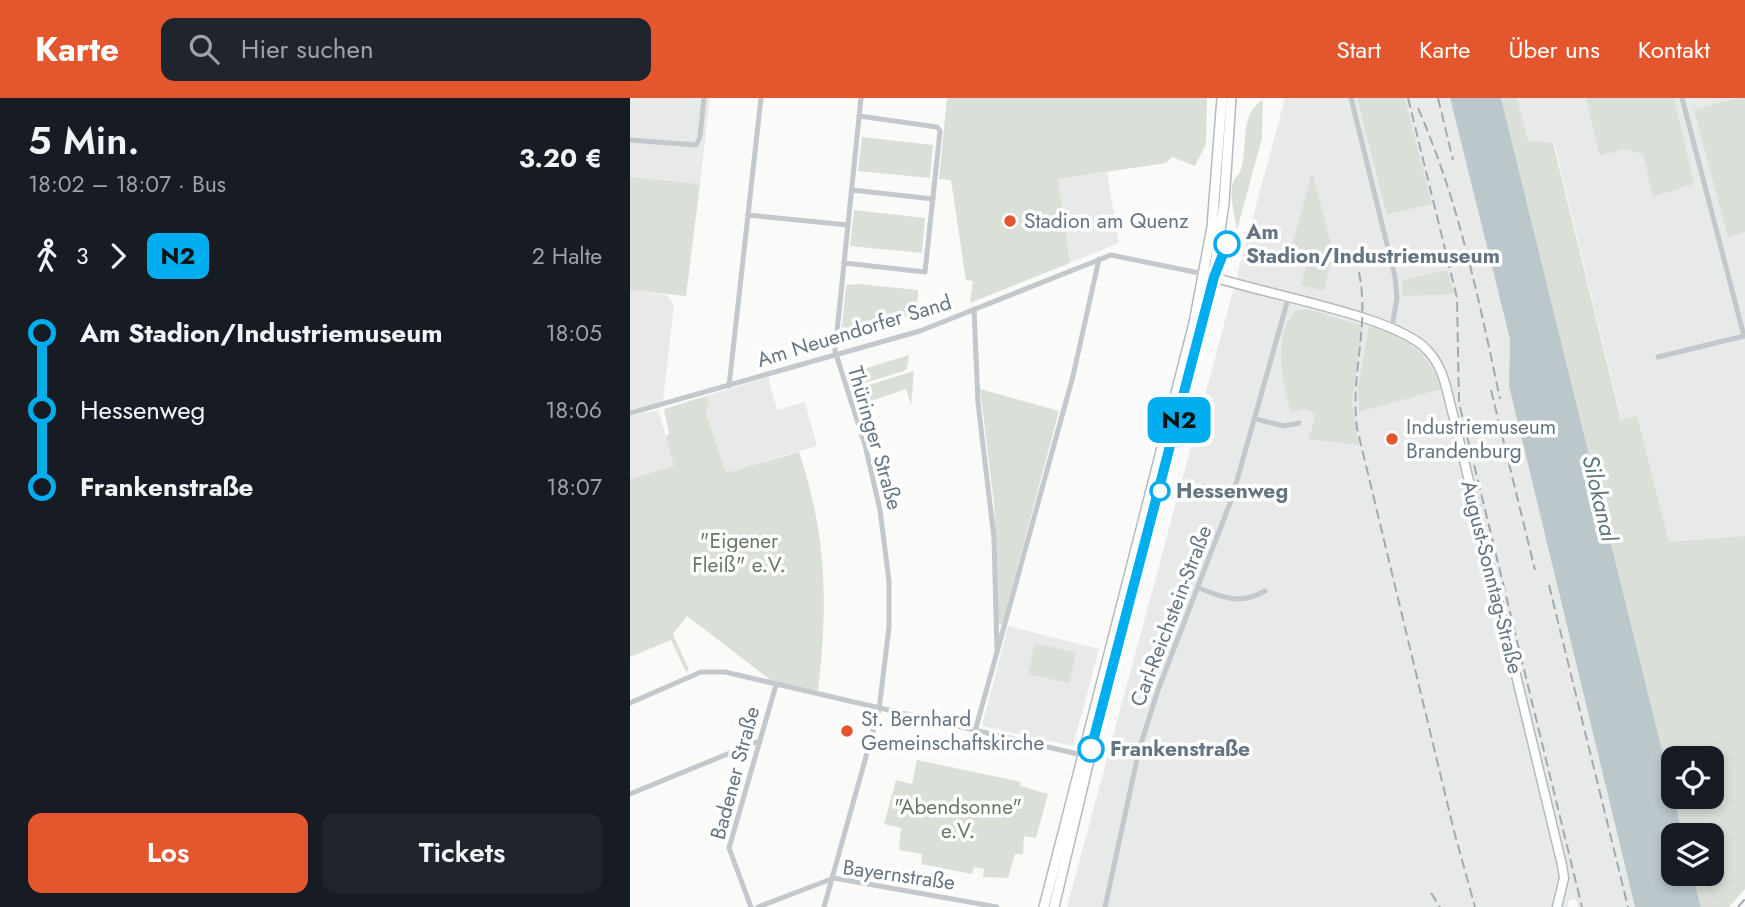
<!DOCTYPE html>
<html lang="de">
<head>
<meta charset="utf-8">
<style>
  body { margin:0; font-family:Jost,sans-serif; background:#20242c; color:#f1f3f6; height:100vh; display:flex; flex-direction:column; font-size:26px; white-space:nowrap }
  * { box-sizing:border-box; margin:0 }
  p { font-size:23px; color:#9ea1a6 }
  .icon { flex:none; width:38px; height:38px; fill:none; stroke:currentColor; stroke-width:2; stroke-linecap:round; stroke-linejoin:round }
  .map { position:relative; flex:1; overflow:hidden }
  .details { display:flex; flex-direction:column; background:#171b24; width:630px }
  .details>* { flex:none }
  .badge { padding:0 14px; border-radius:10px; font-size:24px; line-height:46px }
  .fabs { position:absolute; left:1031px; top:648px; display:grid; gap:14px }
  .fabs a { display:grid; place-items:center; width:63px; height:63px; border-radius:14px; background:#171b24; box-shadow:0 4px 10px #0003; font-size:35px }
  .map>.badge { position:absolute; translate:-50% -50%; box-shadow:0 0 0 4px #fff }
  .legs { display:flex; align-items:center; gap:10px; height:77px; padding:0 28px; font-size:23px }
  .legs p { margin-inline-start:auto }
  .headline { display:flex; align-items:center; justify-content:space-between; height:119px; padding:0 28px }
  h1 { font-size:38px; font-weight:600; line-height:52px }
  .primary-button { display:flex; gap:14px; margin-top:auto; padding:14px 28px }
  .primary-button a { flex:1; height:80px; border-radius:14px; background:#e4572e; color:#fff; font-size:28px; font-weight:600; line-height:80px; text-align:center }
  .primary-button a+a { background:#20242c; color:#f1f3f6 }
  ul { padding:0 28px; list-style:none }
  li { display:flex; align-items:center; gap:24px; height:77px; font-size:26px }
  li i { display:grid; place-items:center; width:10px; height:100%; margin:0 9px; background:currentColor }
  li i::after { content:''; width:18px; height:18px; margin:-9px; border:5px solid; border-radius:50%; background:#171b24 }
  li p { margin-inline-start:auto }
  li:first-child i { background:linear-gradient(#0000 50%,currentColor 0) }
  li:last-child i { background:linear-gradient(currentColor 50%,#0000 0) }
  header { display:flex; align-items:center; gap:42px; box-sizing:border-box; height:98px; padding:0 35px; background:#e4572e; color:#fff }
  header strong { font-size:33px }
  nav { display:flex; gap:38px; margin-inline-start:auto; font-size:24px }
  .search { width:490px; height:63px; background:#20242c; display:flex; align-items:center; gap:18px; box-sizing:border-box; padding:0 24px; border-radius:14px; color:#9ea1a6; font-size:26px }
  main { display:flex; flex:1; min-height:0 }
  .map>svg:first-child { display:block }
  .built { fill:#e8e9e9 }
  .green { fill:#dadfd7 }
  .water { fill:#bbc7cb }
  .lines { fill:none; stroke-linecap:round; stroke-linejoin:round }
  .secondary-casing { stroke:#b3babf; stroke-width:11 }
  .primary-casing { stroke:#b5babe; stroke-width:12 }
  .street { stroke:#c3c8cc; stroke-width:5 }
  .secondary { stroke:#fff; stroke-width:8 }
  .primary { stroke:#fff; stroke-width:9 }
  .rail { stroke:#a2aab0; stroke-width:2; stroke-dasharray:10 5; stroke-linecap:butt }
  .line-1-casing { stroke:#fff; stroke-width:16 }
  .line-1 { stroke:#00aeef; stroke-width:10 }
  .poi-dot { fill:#e4572e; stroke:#fff; stroke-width:2.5 }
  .stop-1-dot { fill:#fff; stroke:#00aeef; stroke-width:3.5 }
  .labels { text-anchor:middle; stroke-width:7; stroke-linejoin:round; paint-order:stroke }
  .poi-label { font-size:21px; fill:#657683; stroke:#fff; text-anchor:start }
  .stop-label { font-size:21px; font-weight:bold; fill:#657683; stroke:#fff; text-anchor:start }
  .street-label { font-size:21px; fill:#657683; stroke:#fff }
  .park-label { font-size:21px; fill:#687a64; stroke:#fff }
  .water-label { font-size:23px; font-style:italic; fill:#60757c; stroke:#fff }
</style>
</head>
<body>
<header>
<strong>Karte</strong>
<div class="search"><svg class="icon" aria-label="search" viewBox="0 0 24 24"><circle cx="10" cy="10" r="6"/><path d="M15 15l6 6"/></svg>Hier suchen</div>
<nav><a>Start</a><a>Karte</a><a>Über uns</a><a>Kontakt</a></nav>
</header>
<main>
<section class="details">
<div class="headline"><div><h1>5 Min.</h1><p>18:02 – 18:07 · Bus</p></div><b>3.20 €</b></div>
<div class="legs"><svg class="icon" aria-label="walk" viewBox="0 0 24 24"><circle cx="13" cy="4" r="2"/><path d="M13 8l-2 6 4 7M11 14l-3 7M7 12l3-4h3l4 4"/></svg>3<svg class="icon" aria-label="forward" viewBox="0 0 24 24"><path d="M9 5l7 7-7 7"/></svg><b class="badge" style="background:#00aeef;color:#111">N2</b><p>2 Halte</p></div>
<ul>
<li><i style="color:#00aeef"></i><b>Am Stadion/Industriemuseum</b><p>18:05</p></li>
<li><i style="color:#00aeef"></i><span>Hessenweg</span><p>18:06</p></li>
<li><i style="color:#00aeef"></i><b>Frankenstraße</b><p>18:07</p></li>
</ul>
<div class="primary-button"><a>Los</a><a>Tickets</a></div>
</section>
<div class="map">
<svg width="1115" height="809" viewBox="0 0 1115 809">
  <rect width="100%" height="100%" fill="#fafaf8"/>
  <g class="built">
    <path d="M0,0H80L70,86L0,79Z"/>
    <path d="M655,0H727L758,117L802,106L775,0H820L880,241L879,288L1005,809H948L946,801L939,802L938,809H437Z"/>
    <path d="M887,0H1115V438L1022,446L924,45L898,42Z"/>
    <path d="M477,74L489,145L440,165L427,81Z"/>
    <path d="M0,192L37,197L44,207L33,303L0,312Z"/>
    <path d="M138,279L147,312L175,304L187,348L96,375L76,315L79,303L76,298Z"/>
    <path d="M28,312L45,368L0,381V318Z"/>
    <path d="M378,528L469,551L443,648L352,628Z"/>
  </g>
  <g class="green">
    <path d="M317,0H577L576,46L565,68L542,59L536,65L428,81L440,165L340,205L343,183L336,182L321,82L309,81Z"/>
    <path d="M727,0H775L802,106L757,117Z"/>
    <path d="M871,0H887L898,42L923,45L991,322L1007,318L1039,444L1115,438V791L1099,809H1071L1062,775H1082V737H1053L1044,698H1082V660H1043V696Z"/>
    <path d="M956,0H1044L1064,86L1023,99L1013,56L994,51L970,58Z"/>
    <path d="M1109,0H1115V134L1098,139L1064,12Z"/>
    <path d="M633,2L632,40L607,132C605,118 598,95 604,82C605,79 609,77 610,74C619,53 608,15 633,2Z"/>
    <path d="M232,39L303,47L300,80L228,73Z"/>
    <path d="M682,74L703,154L694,193L671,187L679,159L671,157L672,152L662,149Z"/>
    <path d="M0,79L70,86L56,198L0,192Z"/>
    <path d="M224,112L295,120L292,155L220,148Z"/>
    <path d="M817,172L824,196L773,198L772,182Z"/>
    <path d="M228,186L288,192L287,215L211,236L216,187Z"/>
    <path d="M676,211L733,228L722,304L729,347L679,341L686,316L674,311L661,315C653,284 642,240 665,213Z"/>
    <path d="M739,229C775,237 800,255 811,291L729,314L728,291Z"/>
    <path d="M279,257L277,270L274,273L221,289L217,276Z"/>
    <path d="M284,273L281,307L276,291L227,308L222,292Z"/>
    <path d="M350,291L429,313L372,527L368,526L364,406Z"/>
    <path d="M76,298L79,303L76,315L96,375L169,354C197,438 198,505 188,593L142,583L57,518L43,536L59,572L56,574L41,542L0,559V381L44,368L36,338L39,336L34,311Z"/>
    <path d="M405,545L446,555L439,585L398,576Z"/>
    <path d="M287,662L391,684L390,688L418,696L406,740L394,738L393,756H385L378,780L353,779L354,771L344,769L342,776L291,766L292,756L269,752L271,730L254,726L266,682L282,686Z"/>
  </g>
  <path class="water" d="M820,0H871L1053,737H1043V775H1062L1071,809H1005L879,288L880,241Z"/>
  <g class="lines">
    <g class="secondary-casing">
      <path id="secondary" d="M584,179C633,196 767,218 797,252C814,269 817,294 823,317L932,767L934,780L927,809"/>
    </g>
    <g class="primary-casing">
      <g id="primary">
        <path d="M414,809L564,225L582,129L592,0"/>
        <path d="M424,809L464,641L580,201L594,105L601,0"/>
      </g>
    </g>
    <g class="street">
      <path d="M131,0L118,117L218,127"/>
      <path d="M721,0L765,179L767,200L762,229"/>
      <path d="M0,42L66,47L70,39L74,0"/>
      <path d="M222,92L303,101"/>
      <path d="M214,165L295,174L310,33L307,29L229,18"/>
      <path d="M344,211L348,305L364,440L367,554L443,278L469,161"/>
      <path d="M1028,259L1114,238L1052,0"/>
      <path d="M99,288L118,117"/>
      <path d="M0,315L290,233L481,157L574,176"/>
      <path d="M626,321L654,328L669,325"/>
      <path d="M569,490C594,500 611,507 635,493"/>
      <path d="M0,605L71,574H95L452,657"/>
      <path d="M345,633L367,554"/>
      <path d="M0,696L129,643"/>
      <path d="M121,809L99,750L146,587"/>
      <path d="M128,809L204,780L367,809"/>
      <path d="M194,809L249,612L259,529V483L250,412L235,347L205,253L231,0"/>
      <path d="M475,809L509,652L528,592L602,400L658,201"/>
    </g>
    <use href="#secondary" class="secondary"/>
    <use href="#primary" class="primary"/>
    <g class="rail">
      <path d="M778,0L827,200L829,305L952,809"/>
      <path d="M808,0L823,62"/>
      <path d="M788,10C829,104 849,202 870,301"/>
      <path d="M729,174C740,231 720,275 727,330L824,733L845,809"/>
      <path d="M861,292L905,472"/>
      <path d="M919,487L998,809"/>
      <path d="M801,795L810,809"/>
      <path d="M1108,809L1115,801"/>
    </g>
  </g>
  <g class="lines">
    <g class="line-1-casing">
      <path id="line-1" d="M461,651L584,179L597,146"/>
    </g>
    <use href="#line-1" class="line-1"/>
  </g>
  <g class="poi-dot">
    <circle cx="380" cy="123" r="7"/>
    <circle cx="762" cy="341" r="7"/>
    <circle cx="217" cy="633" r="7"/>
  </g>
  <g class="stop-1-dot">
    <circle cx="597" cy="146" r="12"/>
    <circle cx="530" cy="393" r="9"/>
    <circle cx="461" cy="651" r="12"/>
  </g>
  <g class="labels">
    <g class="poi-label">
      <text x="394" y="130">Stadion am Quenz</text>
      <text x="776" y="336">Industriemuseum<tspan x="776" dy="24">Brandenburg</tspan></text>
      <text x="231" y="628">St. Bernhard<tspan x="231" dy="24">Gemeinschaftskirche</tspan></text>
    </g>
    <g class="stop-label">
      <text x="616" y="141">Am<tspan x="616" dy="24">Stadion/Industriemuseum</tspan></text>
      <text x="546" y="400">Hessenweg</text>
      <text x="480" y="658">Frankenstraße</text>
    </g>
    <g class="street-label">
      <text transform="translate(224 233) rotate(-17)" y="7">Am Neuendorfer Sand</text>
      <text transform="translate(245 340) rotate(74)" y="7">Thüringer Straße</text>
      <text transform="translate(862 479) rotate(76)" y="7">August-Sonntag-Straße</text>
      <text transform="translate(541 518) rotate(-69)" y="7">Carl-Reichstein-Straße</text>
      <text transform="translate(105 675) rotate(-75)" y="7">Badener Straße</text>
      <text transform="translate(269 777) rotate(8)" y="7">Bayernstraße</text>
    </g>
    <g class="park-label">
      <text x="109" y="450">"Eigener<tspan x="109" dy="24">Fleiß" e.V.</tspan></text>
      <text x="328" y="716">"Abendsonne"<tspan x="328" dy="24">e.V.</tspan></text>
    </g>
    <g class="water-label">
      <text transform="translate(970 400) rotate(77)" y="8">Silokanal</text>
    </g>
  </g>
</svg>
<div class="fabs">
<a><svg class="icon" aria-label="locate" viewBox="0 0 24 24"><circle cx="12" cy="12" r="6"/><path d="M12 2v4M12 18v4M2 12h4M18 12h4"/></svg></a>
<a><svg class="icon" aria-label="layers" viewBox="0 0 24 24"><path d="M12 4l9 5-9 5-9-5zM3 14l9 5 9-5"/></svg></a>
</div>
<b class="badge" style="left:549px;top:322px;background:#00aeef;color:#111">N2</b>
</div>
</main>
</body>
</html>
